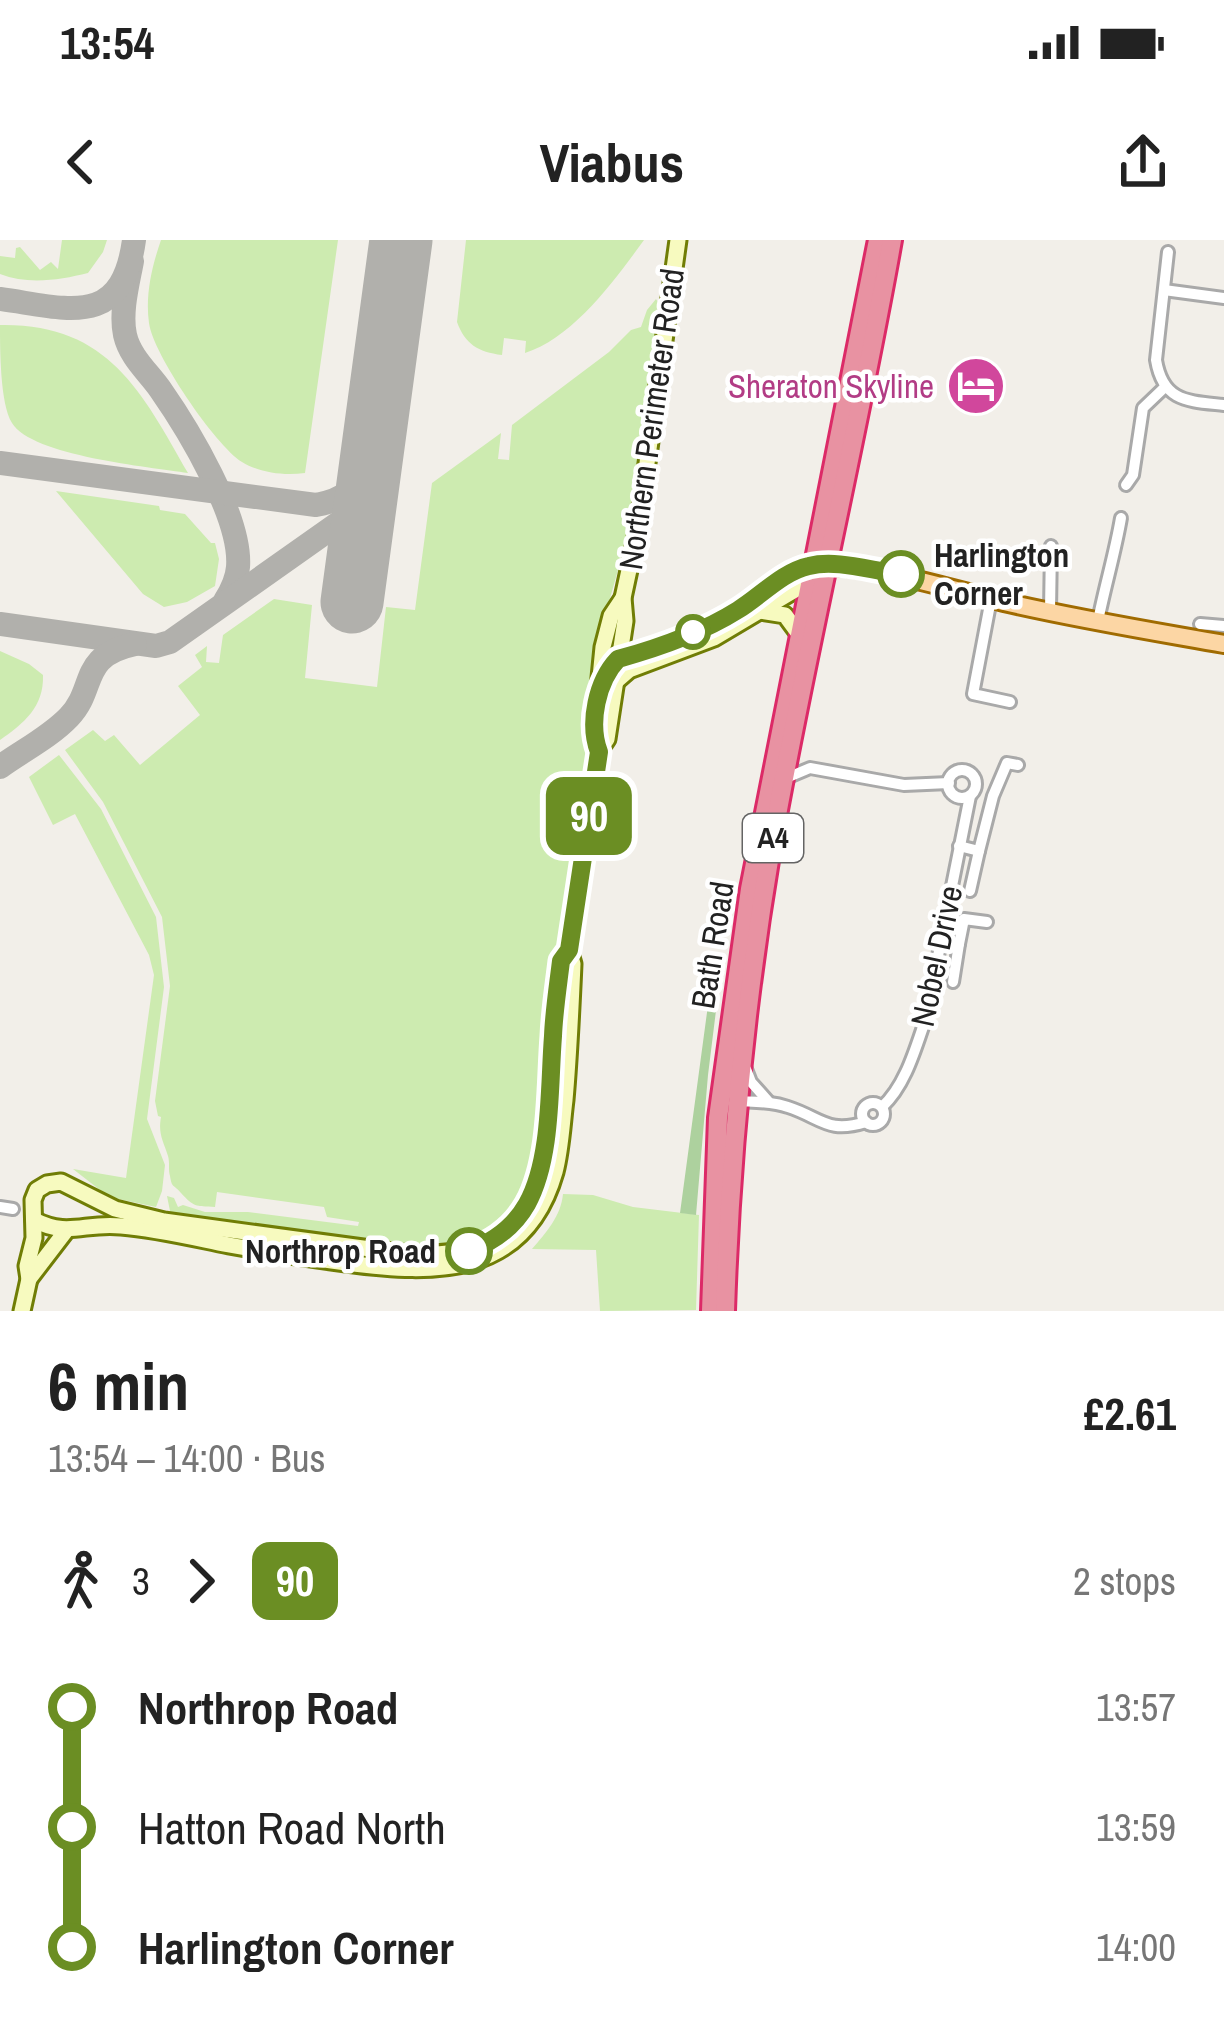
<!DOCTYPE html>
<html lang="en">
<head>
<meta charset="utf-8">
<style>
  body { margin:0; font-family:"Archivo Narrow",sans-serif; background:#f6f6f6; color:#222; height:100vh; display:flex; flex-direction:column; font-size:45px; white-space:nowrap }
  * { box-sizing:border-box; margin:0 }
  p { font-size:39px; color:#767676 }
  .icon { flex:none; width:66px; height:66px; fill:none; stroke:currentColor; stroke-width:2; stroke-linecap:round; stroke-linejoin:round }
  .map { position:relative; height:1071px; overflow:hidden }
  .side { display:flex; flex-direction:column; background:#fff; flex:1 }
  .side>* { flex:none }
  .badge { padding:0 24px; border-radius:18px; font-size:42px; line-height:78px }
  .map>.badge { position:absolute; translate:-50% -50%; box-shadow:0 0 0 6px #fff }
  .legs { display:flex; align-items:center; gap:18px; height:132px; padding:0 48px; font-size:39px }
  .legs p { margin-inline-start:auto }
  .overview { display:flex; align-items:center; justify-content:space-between; height:204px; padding:0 48px }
  h1 { font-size:66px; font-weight:700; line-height:90px }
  ul { padding:0 48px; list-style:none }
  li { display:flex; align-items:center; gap:42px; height:120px; font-size:45px }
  li i { display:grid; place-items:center; width:18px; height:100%; margin:0 15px; background:currentColor }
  li i::after { content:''; width:30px; height:30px; margin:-15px; border:9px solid; border-radius:50%; background:#fff }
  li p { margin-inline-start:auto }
  li:first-child i { background:linear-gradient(#0000 50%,currentColor 0) }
  li:last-child i { background:linear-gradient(currentColor 50%,#0000 0) }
  .status { display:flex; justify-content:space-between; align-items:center; height:84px; padding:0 60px; background:#fff; direction:ltr }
  .status svg { height:33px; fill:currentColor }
  header { display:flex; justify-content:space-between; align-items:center; height:156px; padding:0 48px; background:#fff; font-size:54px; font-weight:700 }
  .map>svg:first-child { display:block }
  .grass { fill:#cdebb0 }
  .forest { fill:#add19e }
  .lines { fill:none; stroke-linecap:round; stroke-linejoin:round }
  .taxiway { stroke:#b1b0ac; stroke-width:24 }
  .runway { stroke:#b1b0ac; stroke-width:63 }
  .street-casing { stroke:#a9a9a9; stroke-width:16 }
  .secondary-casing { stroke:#707d05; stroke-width:21 }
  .primary-casing { stroke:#a06b00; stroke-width:22 }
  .highway-casing { stroke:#dc2a67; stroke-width:24 }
  .street { stroke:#fff; stroke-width:10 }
  .secondary { stroke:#f7fabf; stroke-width:15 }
  .primary { stroke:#fcd6a4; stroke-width:16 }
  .highway { stroke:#e892a2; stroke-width:18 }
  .line-1-casing { stroke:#fff; stroke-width:27 }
  .line-1 { stroke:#6b8e23; stroke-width:18 }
  .stop-1-dot { fill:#fff; stroke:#6b8e23; stroke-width:6 }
  .labels { text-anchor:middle; stroke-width:9; stroke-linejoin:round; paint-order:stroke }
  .shield { fill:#fff; stroke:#646464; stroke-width:3 }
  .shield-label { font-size:30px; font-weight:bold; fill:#222 }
  .hotel-label { font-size:33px; fill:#b23c85; stroke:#fff; text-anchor:end }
  .street-label { font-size:33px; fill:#222; stroke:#fff }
  .stop-label { font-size:33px; font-weight:bold; fill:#222; stroke:#fff; text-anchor:start }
</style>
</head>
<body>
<div class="status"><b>13:54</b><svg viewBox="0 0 49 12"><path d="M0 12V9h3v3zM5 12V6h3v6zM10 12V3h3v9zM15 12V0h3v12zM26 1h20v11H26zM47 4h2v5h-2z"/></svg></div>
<header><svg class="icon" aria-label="back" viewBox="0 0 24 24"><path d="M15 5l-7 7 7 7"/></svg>Viabus<svg class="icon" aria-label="share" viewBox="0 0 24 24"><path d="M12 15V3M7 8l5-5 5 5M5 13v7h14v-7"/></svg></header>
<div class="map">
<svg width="1224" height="1071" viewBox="0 0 1224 1071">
  <rect width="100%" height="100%" fill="#f2efe9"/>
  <g class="grass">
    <path d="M62,0H107L103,12L88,33C60,40 28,45 0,34V16L15,18L16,8L20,7L40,30L51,22L58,29Z"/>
    <path d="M161,0H338L305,233C284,236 260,233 242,222C215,205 153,114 149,83C145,55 152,26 161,0Z"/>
    <path d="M466,0H644C615,40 573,98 525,113L526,101L504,98L502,115C478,112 465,104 457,82Z"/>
    <path d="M656,59L659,64L633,262L622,316L601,390L593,427L584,531L546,799L540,887L532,935L516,970L499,987L467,1004L396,1006L171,976L167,956L174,958L178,967L183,965L205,972H248L358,986L359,982L327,977L324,967L217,952L215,967C195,966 194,967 181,953C174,944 172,949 170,936C168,930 170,923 168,916C163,900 158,894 161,877L158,876L155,861L170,746L162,677L103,562L65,510L93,490L105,501L114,495L140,525L200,475L178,446L202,427L195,415L207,406L206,422L219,423L223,395L274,359L312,365L305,438L377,447L386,367L415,370L432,243L501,193L498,219L509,220L512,185L609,112L631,90L641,87L647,70Z"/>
    <path d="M0,85C107,83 141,150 188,233C150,227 32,216 12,183C0,164 0,108 0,85Z"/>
    <path d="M56,251L159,266L160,270L185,274L211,303H215L219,319L215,346L187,362L164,367L143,354Z"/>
    <path d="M0,411L29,424L43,435C44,467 24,483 0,500Z"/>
    <path d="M59,515L101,569L156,677L164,747L147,879L165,925L162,951L156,967L109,957L73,929L126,938L154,735L149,715L75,574L53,585L29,537Z"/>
    <path d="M563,954L593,955L633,967L699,975L696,1070L600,1071L596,1010L532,1009C546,993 561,976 563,954Z"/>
  </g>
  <path class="forest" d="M715,713L723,714L708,835L696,975L680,973Z"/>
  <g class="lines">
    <g class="taxiway">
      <path d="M132,21C128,43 120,72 125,95C130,117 148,132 160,149C188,189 242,278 238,327C237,340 232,350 225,361"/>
      <path d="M0,59C67,68 122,90 134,0"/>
      <path d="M0,223L316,265C345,260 360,247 371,221"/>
      <path d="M0,384L156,406L170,402L350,275L360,263L368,245"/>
      <path d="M0,527C22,511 50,497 69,477C97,448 78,416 135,404"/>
    </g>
    <path class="runway" d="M352,362L401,0"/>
    <g class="street-casing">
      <g id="street">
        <path d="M1168,12L1156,120C1163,162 1188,161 1224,165"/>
        <path d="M1164,50L1224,58"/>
        <path d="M1126,245L1133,235L1143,168L1165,147"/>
        <path d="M991,359L973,454L1010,462"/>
        <path d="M1050,371L1051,306"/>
        <path d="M1098,381C1105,346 1115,313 1121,278"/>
        <path d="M1200,384L1224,386"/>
        <circle cx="962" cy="544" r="14"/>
        <path d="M784,539L810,528L904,545L949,543"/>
        <path d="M959,606L979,611L993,556L1007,523L1018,525"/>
        <path d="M970,651L979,611"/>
        <path d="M942,700L959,704L964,679L987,682"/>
        <path d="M953,742L959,704"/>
        <path d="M746,829L751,842L768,861"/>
        <path d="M737,861C754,862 771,861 788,867C822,878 827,894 866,882"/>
        <circle cx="873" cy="874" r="11"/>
        <path d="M882,867C905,846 915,810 925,781L970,556"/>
        <path d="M0,967L13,969"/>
      </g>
    </g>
    <g class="secondary-casing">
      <g id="secondary">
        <path d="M760,371L785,375L799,394"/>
        <path d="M601,443L618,419L698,391L727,377L791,332L813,325"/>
        <path d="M614,443L629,430L714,398L810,341"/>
        <path d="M599,511L594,498L603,407L611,376L623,358"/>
        <path d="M34,980C69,998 84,982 121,986C158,989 194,998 229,1005C268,1012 307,1018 346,1023C436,1035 525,1037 555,932C561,909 562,884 565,860C569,815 571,769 573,724L569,710"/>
        <path d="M29,1039L65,992"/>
        <path d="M22,1071L29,1039L27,1026L34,998L33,960L37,950L47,944L61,942L115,969L164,981L400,1013C533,1024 542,951 549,841C552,801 556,761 561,720L569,710L599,511L607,499L625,381L623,358L638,288L678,0"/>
      </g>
    </g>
    <g class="primary-casing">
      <path id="primary" d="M814,325C879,326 941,347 1004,362C1077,379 1151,391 1224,404"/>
    </g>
    <g class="highway-casing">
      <g id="highway">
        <path d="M711,1071L718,878L750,649L878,0"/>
        <path d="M725,1071C730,915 745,762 771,608C807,405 856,204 892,0"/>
      </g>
    </g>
    <use href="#street" class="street"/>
    <use href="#secondary" class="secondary"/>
    <use href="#primary" class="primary"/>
    <use href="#highway" class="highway"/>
  </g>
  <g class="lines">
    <g class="line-1-casing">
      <path id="line-1" d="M469,1011C493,1002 514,987 527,964C552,919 549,847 553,796C554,771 558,746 561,721L569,710L599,512C588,483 597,441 618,419C658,408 703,392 738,370C761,356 782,332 809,326C837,319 872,331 901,334"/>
    </g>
    <use href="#line-1" class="line-1"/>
  </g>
  <defs>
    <g id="hotel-disc" transform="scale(3)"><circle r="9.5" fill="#d1479c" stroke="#fff"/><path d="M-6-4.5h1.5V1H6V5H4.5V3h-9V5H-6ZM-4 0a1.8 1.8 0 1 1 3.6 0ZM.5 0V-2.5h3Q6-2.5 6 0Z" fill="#fff"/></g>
  </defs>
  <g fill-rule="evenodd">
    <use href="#hotel-disc" x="976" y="146"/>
  </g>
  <g class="stop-1-dot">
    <circle cx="901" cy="334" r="21"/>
    <circle cx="693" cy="392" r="15"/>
    <circle cx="469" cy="1011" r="21"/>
  </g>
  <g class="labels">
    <rect class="shield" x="743" y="574" width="60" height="48" rx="9"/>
    <g class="shield-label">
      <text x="773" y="608">A4</text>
    </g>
    <g class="hotel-label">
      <text x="934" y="158">Sheraton Skyline</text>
    </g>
    <g class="street-label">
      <text transform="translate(651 179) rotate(-82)" y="12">Northern Perimeter Road</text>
      <text transform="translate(712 705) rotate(-81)" y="12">Bath Road</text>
      <text transform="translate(936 716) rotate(-78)" y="12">Nobel Drive</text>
    </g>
    <g class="stop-label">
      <text x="934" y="327">Harlington<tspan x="934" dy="38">Corner</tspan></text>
      <text x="436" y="1023" text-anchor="end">Northrop Road</text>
    </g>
  </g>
</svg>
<b class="badge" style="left:589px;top:576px;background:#6b8e23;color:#fff">90</b>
</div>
<section class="side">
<div class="overview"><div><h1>6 min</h1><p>13:54 – 14:00 · Bus</p></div><b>£2.61</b></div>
<div class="legs"><svg class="icon" aria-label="walk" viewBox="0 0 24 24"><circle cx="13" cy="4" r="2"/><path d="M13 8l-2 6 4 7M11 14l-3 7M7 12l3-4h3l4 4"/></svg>3<svg class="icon" aria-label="forward" viewBox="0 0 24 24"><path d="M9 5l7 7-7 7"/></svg><b class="badge" style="background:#6b8e23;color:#fff">90</b><p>2 stops</p></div>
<ul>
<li><i style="color:#6b8e23"></i><b>Northrop Road</b><p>13:57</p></li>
<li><i style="color:#6b8e23"></i><span>Hatton Road North</span><p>13:59</p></li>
<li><i style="color:#6b8e23"></i><b>Harlington Corner</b><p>14:00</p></li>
</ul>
</section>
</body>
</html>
